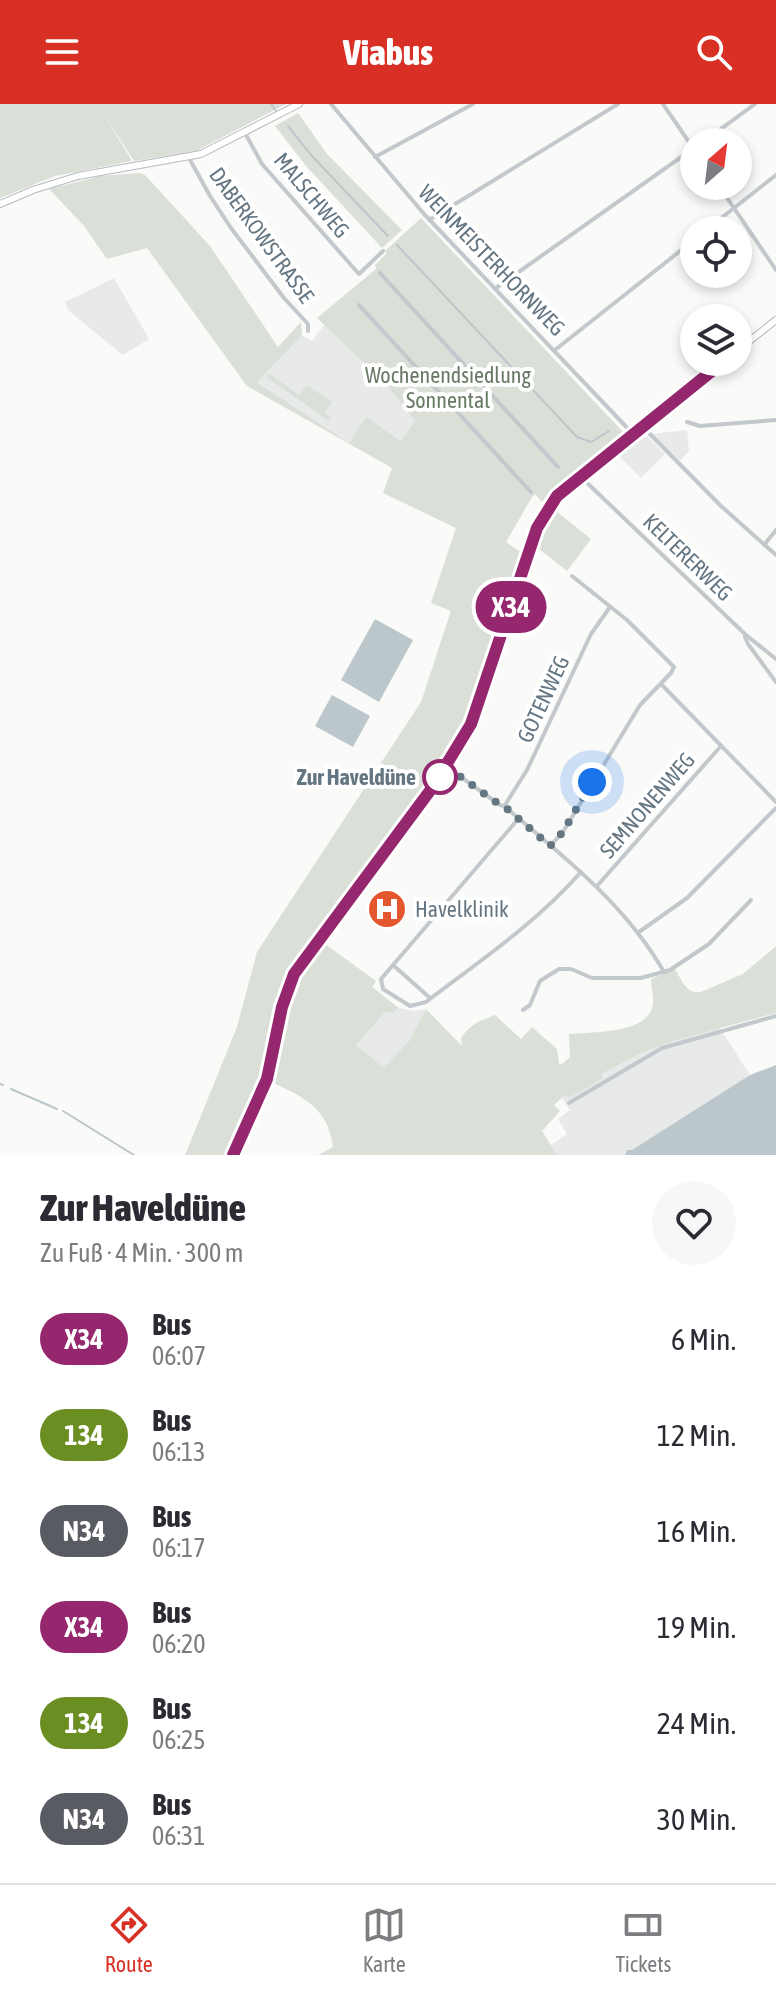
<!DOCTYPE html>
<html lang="de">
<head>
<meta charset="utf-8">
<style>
  body { margin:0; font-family:"Asap Condensed",sans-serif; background:#f7f7f7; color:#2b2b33; height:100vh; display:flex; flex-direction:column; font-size:30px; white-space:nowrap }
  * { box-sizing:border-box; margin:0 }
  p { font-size:26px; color:#7c7c81 }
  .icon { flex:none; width:44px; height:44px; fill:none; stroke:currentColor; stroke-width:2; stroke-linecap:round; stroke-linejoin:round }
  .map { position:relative; height:1051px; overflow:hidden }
  .drawer { display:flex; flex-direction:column; background:#fff; flex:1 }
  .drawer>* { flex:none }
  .badge { padding:0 16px; border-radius:26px; font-size:28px; line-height:52px }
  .needle { width:52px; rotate:28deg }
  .fabs { position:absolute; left:680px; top:24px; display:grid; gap:16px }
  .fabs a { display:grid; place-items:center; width:72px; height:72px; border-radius:50%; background:#fff; box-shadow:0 4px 12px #0003; font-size:40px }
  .you { position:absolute; width:40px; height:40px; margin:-20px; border:6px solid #fff; border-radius:50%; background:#1a73e8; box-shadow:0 0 0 12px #1a73e833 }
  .map>.badge { position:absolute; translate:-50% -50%; box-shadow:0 0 0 4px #fff }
  .round { display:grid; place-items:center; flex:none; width:84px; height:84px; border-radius:42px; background:#f7f7f7 }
  .headline { display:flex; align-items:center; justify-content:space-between; height:136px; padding:0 40px }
  h1 { font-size:38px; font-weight:800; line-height:60px }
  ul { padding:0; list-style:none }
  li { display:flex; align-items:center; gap:24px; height:96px; padding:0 40px }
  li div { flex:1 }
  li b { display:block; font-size:30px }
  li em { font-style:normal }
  li .badge { min-width:88px; font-weight:700; text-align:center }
  header { display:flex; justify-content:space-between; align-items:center; height:104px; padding:0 40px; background:#d93025; color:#fff; font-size:36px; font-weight:800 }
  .tab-bar { display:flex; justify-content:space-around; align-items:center; height:112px; border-top:2px solid #e1e1e2; background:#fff; font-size:22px; color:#7c7c81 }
  .tab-bar a { display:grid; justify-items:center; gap:4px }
  .tab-bar .active { color:#d93025 }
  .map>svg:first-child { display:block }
  .built { fill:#e8e9e9 }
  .green { fill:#dadfd7 }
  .water { fill:#bbc7cb }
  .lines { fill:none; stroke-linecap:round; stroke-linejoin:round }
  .stream { stroke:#bbc7cb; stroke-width:2 }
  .secondary-casing { stroke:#b3babf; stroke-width:8 }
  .primary-casing { stroke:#b5babe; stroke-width:8 }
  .street { stroke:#c3c8cc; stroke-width:4 }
  .secondary { stroke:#fff; stroke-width:6 }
  .primary { stroke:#fff; stroke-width:6 }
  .line-casing { stroke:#fff; stroke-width:18 }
  .line { stroke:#95276e; stroke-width:12 }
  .walk { stroke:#657683; stroke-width:8; stroke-dasharray:0 14.4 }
  .stop-dot { fill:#fff; stroke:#95276e; stroke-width:4 }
  .labels { text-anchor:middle; stroke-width:8; stroke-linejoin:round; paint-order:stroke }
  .street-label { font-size:22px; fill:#657683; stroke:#fff }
  .park-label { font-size:22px; fill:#687a64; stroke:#fff }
  .stop-label { font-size:22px; font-weight:bold; fill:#657683; stroke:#fff; text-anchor:end }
  .poi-label { font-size:22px; fill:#657683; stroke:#fff; text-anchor:start }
</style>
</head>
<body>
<header><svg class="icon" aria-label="menu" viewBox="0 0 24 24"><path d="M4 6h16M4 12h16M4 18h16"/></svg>Viabus<svg class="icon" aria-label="search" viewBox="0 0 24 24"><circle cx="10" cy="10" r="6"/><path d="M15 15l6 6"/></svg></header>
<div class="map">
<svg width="776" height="1051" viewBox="0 0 776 1051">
  <rect width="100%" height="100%" fill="#fafaf8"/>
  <g class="built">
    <path d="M114,174L149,235L123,251L69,207L65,198Z"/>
    <path d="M325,220L385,279L415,317L401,337L349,339L256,277L302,231L312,237Z"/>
    <path d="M687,326L689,347L680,357L652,330Z"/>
    <path d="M644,333H648L665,350L641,374L619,352Z"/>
    <path d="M399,904L414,907L426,905L409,937L385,965L356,941L385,908L394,909Z"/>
    <path d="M709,907L750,971L625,1051H557L551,1041L567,1030L558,1015L570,1006L562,994L575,982Z"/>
  </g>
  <g class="green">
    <path d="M0,0H286L196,47L134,57L105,12L132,57L55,72L0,94Z"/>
    <path d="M298,9L327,50L402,126L382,144L307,63L275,22Z"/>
    <path d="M140,69L145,71L210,142L278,243L301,218L302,231L257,278L349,339L366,313L401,337L415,317L385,279L317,214L376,165L375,161L387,149L385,147L421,114L624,329L542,398L535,390L532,393L506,438L522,449L471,606L459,630L369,762L298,854L291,868L280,899L271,949L263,980L229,1051H185L237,923L257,848L421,598L451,507L431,499L456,424L383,389L392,364L247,282L147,144L107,155L84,122L49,85L101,72Z"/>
    <path d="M269,270L299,291L307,281L332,298L324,309L331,314L329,317L267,273Z"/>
    <path d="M556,407L591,435L567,467L538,444L544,423Z"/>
    <path d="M325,840L376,877L372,883L399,904L394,909L385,908L356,941L384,964L409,937L426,905L462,942L461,934C470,920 480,917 495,911L521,935L532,923L557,945L559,960H562L570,953L569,930C592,928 650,930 653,900C654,892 651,883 651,875L675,865C682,877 686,890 701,888L743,870L776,842V909L673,937L643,948L601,970L603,974L571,993L564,992L554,1001L560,1007L542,1027L557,1051H318L333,1043C328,1004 304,993 271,978C279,936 283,862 325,840Z"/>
  </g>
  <g class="water">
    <path d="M375,515L413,536L379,598L341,576Z"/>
    <path d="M332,591L370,612L353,643L315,622Z"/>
    <path d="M776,961V1051H625L627,1046H632L750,971Z"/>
  </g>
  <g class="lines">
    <g class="stream">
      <path d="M271,0L276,7"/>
      <path d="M288,22L311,51L388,132"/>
      <path d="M397,141L577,333L591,338L609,327"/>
      <path d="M0,980L3,981"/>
      <path d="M11,985L57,1005"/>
      <path d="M63,1007L134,1051"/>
    </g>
    <g class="secondary-casing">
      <g id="secondary">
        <path d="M738,246L776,216"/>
        <path d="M233,1051L267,975L282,903L294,870L401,727L464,634L481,593L537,424L557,392L723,258"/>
      </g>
    </g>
    <g class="primary-casing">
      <path id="primary" d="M0,100L33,86L78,72L201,50L299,0"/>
    </g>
    <g class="street">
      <path d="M331,0L424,110L634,331"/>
      <path d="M663,0L693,44"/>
      <path d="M245,29L262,60L359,170L383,147"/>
      <path d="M703,38L755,0"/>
      <path d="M375,53L473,0"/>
      <path d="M189,54L210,92L231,124L284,194L308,220V227"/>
      <path d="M719,82L776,166"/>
      <path d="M429,116L618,0"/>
      <path d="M706,126L776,71"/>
      <path d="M380,169L558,363"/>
      <path d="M496,184L694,44"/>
      <path d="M359,201L531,388"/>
      <path d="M555,246L694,136"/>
      <path d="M687,318L700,322L776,316"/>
      <path d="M643,323L721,402L776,451"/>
      <path d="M581,373L746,531L776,555"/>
      <path d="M764,441L776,426"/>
      <path d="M746,531L745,533L748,540L776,578"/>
      <path d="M661,580L776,698"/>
      <path d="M447,663L500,701L504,702C564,753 625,800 664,868"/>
      <path d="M505,701L527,666L591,530L610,503"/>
      <path d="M519,714L381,875L383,885L410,902L426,898C481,856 535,820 581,768"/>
      <path d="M550,742L563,728L640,601L671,569L674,563L627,516L572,472"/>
      <path d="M597,782L721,642"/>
      <path d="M639,828L687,794L776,704"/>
      <path d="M393,861L430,894"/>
      <path d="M523,906L530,901L540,877L559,865H571L592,874H641L670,866L709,840L751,796"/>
      <path d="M569,999L662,944L776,912"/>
    </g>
    <use href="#secondary" class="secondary"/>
    <use href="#primary" class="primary"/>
  </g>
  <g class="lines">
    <g class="line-casing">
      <path id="line" d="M233,1051L267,975L282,903L294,870L432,684L471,620L537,424L557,392L723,258"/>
    </g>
    <use href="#line" class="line"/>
    <path class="walk" d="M440,673L447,663L500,701L504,702L550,742L563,728L592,678"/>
  </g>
  <defs>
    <g id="hospital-disc" transform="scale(2)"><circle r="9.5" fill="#e4572e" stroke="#fff"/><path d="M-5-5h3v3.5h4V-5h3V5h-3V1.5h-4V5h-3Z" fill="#fff"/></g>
  </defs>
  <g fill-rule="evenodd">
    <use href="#hospital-disc" x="387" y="805"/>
  </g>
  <circle class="stop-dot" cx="440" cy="673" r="16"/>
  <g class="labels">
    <g class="street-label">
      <text transform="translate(312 91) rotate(50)" y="8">MALSCHWEG</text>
      <text transform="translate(262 131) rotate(54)" y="8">DABERKOWSTRASSE</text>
      <text transform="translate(492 156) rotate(46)" y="8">WEINMEISTERHORNWEG</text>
      <text transform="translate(688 453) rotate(44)" y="8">KELTERERWEG</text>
      <text transform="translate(543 595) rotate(-65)" y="8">GOTENWEG</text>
      <text transform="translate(647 701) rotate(-49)" y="8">SEMNONENWEG</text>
    </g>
    <g class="park-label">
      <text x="448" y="279">Wochenendsiedlung<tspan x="448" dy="25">Sonnental</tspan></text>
    </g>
    <g class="stop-label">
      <text x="416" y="681">Zur Haveldüne</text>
    </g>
    <g class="poi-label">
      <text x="415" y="813">Havelklinik</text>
    </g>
  </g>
</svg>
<div class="fabs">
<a><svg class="needle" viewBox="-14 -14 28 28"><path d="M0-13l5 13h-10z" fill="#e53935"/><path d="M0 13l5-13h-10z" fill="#7c7c81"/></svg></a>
<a><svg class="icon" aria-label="locate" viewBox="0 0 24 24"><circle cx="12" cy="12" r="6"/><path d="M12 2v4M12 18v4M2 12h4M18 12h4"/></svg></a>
<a><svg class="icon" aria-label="layers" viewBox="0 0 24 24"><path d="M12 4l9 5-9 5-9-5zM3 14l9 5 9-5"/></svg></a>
</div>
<div class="you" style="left:592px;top:678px"></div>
<b class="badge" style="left:511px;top:503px;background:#95276e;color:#fff">X34</b>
</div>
<section class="drawer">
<div class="headline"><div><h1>Zur Haveldüne</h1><p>Zu Fuß · 4 Min. · 300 m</p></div><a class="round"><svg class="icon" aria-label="heart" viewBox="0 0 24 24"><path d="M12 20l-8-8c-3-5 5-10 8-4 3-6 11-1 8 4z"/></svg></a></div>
<ul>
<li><span class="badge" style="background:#95276e;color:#fff">X34</span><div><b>Bus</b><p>06:07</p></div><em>6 Min.</em></li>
<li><span class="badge" style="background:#6b8e23;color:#fff">134</span><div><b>Bus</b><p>06:13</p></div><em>12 Min.</em></li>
<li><span class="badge" style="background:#595b62;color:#fff">N34</span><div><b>Bus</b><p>06:17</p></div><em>16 Min.</em></li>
<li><span class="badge" style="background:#95276e;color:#fff">X34</span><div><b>Bus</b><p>06:20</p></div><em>19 Min.</em></li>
<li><span class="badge" style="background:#6b8e23;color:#fff">134</span><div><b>Bus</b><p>06:25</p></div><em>24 Min.</em></li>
<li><span class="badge" style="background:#595b62;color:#fff">N34</span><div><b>Bus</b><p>06:31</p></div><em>30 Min.</em></li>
</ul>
</section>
<nav class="tab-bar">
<a class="active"><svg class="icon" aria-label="directions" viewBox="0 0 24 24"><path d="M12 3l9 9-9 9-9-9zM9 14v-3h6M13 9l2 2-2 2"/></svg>Route</a>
<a><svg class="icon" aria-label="map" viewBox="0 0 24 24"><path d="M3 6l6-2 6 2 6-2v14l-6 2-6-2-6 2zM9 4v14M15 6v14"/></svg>Karte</a>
<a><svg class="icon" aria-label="tickets" viewBox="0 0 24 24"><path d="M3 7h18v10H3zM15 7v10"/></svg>Tickets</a>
</nav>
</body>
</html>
